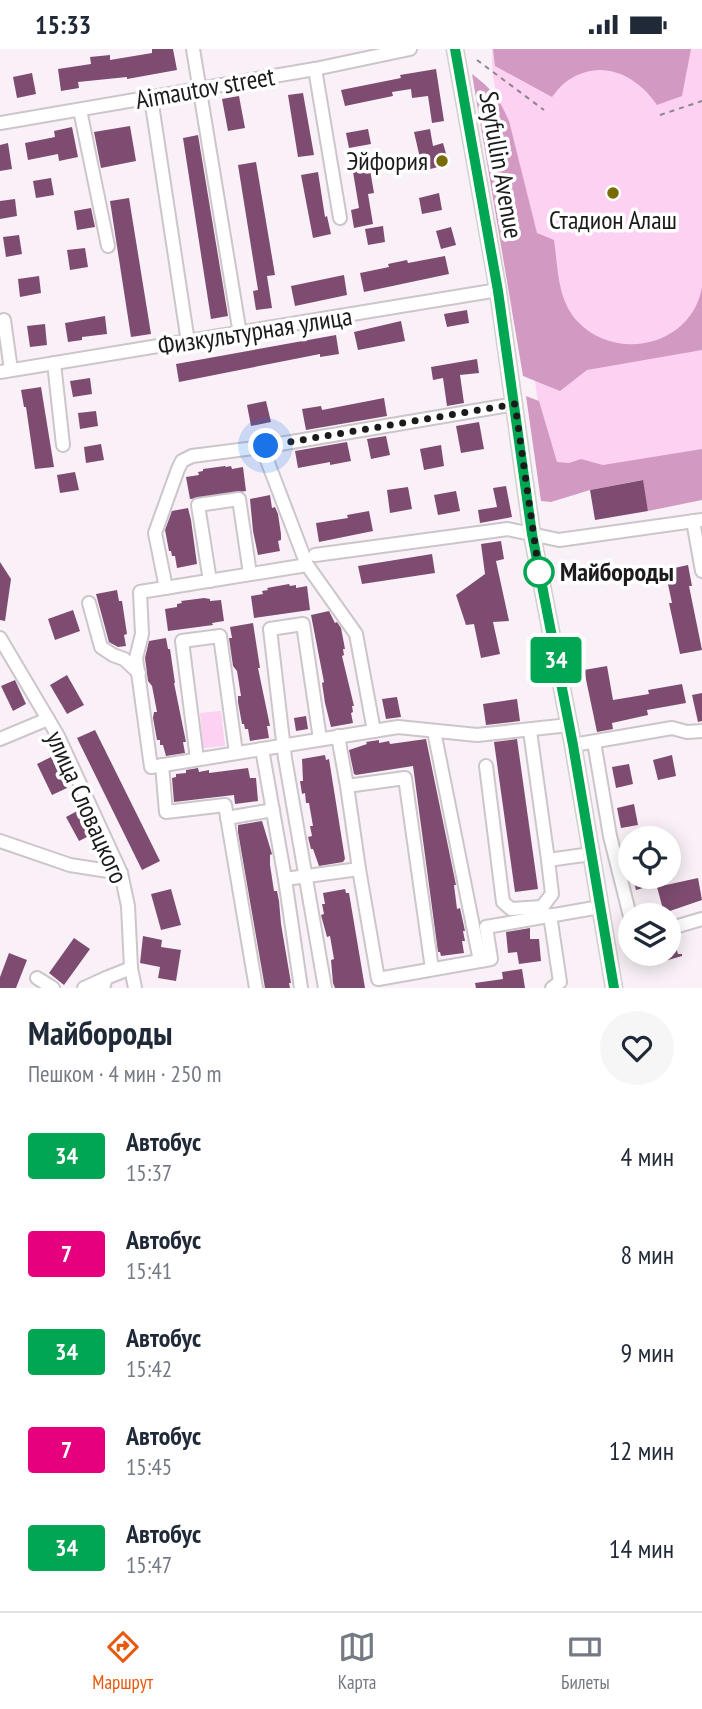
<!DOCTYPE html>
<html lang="ru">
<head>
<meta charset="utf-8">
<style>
  body { margin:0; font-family:"PT Sans Narrow",sans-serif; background:#f6f6f7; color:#1f2937; height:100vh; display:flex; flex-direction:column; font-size:26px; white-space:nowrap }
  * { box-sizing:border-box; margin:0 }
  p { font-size:23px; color:#747a83 }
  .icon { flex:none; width:38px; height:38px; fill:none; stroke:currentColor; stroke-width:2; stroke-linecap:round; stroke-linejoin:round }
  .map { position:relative; height:939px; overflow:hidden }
  .sheet { display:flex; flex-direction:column; background:#fff; flex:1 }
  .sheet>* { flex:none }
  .badge { padding:0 14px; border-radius:5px; font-size:24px; line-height:46px }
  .tools { position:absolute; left:618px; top:777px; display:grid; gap:14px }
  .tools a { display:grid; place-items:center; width:63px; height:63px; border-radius:50%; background:#fff; box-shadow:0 4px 18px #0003; font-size:35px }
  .you { position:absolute; width:35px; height:35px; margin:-18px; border:5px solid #fff; border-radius:50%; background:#1a73e8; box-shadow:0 0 0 10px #1a73e833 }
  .map>.badge { position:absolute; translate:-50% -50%; box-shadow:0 0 0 4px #fff }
  .round { display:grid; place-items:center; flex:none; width:74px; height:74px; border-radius:37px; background:#f6f6f7 }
  .summary { display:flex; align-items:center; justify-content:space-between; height:119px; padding:0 28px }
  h1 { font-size:33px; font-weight:700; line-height:52px }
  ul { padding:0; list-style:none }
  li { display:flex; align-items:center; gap:21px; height:98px; padding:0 28px }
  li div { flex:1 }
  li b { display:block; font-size:26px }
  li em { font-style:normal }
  li .badge { min-width:77px; font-weight:700; text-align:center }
  .status { display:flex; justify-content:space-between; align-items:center; height:49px; padding:0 35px; background:#fff; direction:ltr }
  .status svg { height:19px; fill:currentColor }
  .menu { display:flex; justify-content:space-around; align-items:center; height:98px; border-top:2px solid #e0e1e3; background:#fff; font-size:19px; color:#747a83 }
  .menu a { display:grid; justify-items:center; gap:4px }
  .menu .active { color:#ea580c }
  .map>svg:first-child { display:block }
  .green { fill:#fdd1f1 }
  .forest { fill:#d29ac3 }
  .building { fill:#7e4c71 }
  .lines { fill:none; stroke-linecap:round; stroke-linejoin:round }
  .minor-casing { stroke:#ccc5ca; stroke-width:16 }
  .major-casing { stroke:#d2d1d2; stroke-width:19 }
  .path { stroke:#8b868a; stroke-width:2; stroke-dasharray:5 5; stroke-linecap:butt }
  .minor { stroke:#fff; stroke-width:12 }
  .major { stroke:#c5be82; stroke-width:16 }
  .line-casing { stroke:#fff; stroke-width:16 }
  .line { stroke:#00a651; stroke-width:10 }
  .walk { stroke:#1d1a1c; stroke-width:7; stroke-dasharray:0 12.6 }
  .poi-dot { fill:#776c07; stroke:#fff; stroke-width:2.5 }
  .stop-dot { fill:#fff; stroke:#00a651; stroke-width:3.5 }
  .labels { text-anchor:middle; stroke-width:7; stroke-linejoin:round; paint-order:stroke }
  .street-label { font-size:26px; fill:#1d1a1c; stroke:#fff }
  .poi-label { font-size:26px; fill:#1d1a1c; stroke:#fff; text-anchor:end }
  .stop-label { font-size:26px; font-weight:bold; fill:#1d1a1c; stroke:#fff; text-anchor:start }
</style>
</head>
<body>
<div class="status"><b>15:33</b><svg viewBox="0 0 49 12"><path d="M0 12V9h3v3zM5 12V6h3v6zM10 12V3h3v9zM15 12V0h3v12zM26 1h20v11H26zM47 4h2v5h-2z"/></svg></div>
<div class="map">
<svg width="702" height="939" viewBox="0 0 702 939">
  <rect width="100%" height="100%" fill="#f9f1f7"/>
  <g class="green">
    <path d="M492,0H702V423L550,441L492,18Z"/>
    <path d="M221,662L225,697L203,699L200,664Z"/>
  </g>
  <g class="forest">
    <path d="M493,0H691L682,47L657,56C637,26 601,8 567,32C561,36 556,43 552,48L495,17Z"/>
    <path d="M472,25C492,40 499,49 509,72L537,184L554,191C558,218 557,250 577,272C616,314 692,297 702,238V301L587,321L560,342L523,327Z"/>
    <path d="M526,347L539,352L557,413L569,414L581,410L603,416L702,400V451L648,462L642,431L590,441L551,453L541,452Z"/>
  </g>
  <g class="building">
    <path d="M152,0H173L177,21L127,30V28L78,33L79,39L61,42L58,20L91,15L90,8L110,6V11L152,4Z"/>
    <path d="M436,20L444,72L432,74L428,47L412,49L411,40L392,43L393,47L345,57L341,41L401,29L400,26Z"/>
    <path d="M32,24L36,45L17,49L13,28Z"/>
    <path d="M303,44L314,106L298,108L288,46Z"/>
    <path d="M239,47L245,79L228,82L222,50Z"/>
    <path d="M130,77L136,112L101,119L94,83Z"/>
    <path d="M72,78L78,108L59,112L58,105L28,111L25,94L55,88L54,82Z"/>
    <path d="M368,80L371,95L349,99L346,84Z"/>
    <path d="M430,80L433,97L443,94L449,115L423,122L414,83Z"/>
    <path d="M198,86L228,267L211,270L183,89Z"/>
    <path d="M8,94L12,120L0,122V96Z"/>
    <path d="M256,113L275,226L267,227L272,259L256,261L253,242L258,241L238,116Z"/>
    <path d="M369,115L374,144L368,145L373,175L354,179L351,161L359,159L352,117Z"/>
    <path d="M318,123L325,168L327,167L331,185L313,189L301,126Z"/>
    <path d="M51,129L54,146L36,149L33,132Z"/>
    <path d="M439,144L442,161L422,165L419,149Z"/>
    <path d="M129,149L151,285L131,288L110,152Z"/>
    <path d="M15,150L17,167L0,170V152Z"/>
    <path d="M91,159L95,178L77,181L74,162Z"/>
    <path d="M383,177L385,193L368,196L365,180Z"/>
    <path d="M451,178L456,196L441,200L436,182Z"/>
    <path d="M19,186L22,205L6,208L3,188Z"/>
    <path d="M85,199L88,218L70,221L67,201Z"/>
    <path d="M445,207L449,225L364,243L360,224L389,218L388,215L407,211L408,214Z"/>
    <path d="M344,226L347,246L295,257L291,237Z"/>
    <path d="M39,227L41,244L20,248L18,230Z"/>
    <path d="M467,261L469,274L447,278L444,265Z"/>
    <path d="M105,267L107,285L82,288V291L68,293L65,274Z"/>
    <path d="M401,272L405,292L358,301L354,283Z"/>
    <path d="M45,275L47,296L30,298L27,277Z"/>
    <path d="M336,286L339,305L320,308V305L179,333L176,315Z"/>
    <path d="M477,310L479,324L460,326L464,354L447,357L443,329L433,331L431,318Z"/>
    <path d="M90,329L92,345L73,348L70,332Z"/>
    <path d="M41,338L54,418L35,420L26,358H24L21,341Z"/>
    <path d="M384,349L387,367L306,381L302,360L321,357L322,361Z"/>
    <path d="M266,352L271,373L251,377L247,356Z"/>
    <path d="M96,362L98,377L80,380L78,364Z"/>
    <path d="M479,373L484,400L461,404L456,377Z"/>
    <path d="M386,387L390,406L371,410L367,390Z"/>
    <path d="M347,393L351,412L330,416V413L298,419L295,402Z"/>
    <path d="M101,395L104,411L86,414L84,398Z"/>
    <path d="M441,396L444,417L424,421L420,400Z"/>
    <path d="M225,417L226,418L231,417L232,420L243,418L246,442L190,450L186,428L199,426L198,423L203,422V420Z"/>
    <path d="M75,423L79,441L60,444L57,426Z"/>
    <path d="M643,431L648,462L595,471L590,441Z"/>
    <path d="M506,437L512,468L480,474L478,461L497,458L493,439Z"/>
    <path d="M408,438L412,460L390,464L387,441Z"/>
    <path d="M456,442L460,462L438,466L434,446Z"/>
    <path d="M270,446L272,459L275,458L278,465L281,485V491L278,492L280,502L258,506L253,482L250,450Z"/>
    <path d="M188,459L191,471L197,515L177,519L175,507H172L171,502H169L165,481L172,462Z"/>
    <path d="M369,462L373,482L319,493L316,474L348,469L347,466Z"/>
    <path d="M501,492L504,510L496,512L509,572L493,573L500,605L481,609L474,575L466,576L456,546L485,525L481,495Z"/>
    <path d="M432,505L435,524L362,535L358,517Z"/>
    <path d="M0,513L11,530L5,572L0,571Z"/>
    <path d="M688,516L692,537H689L702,601L680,605L669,554H672L665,521Z"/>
    <path d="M289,535L290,537L296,536V539L307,537L310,561L254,569L251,547L263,545L262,542L268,541L267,539Z"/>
    <path d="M117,541L119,552H122L127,585L124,586L126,597L118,598L109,593L96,545Z"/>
    <path d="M204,549L210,550V552L221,551L224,572L212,574L213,576L168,582L165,560L177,558V555L182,554L181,552Z"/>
    <path d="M73,561L80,582L55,591L48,570Z"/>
    <path d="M329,562L335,574L337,573L341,579L345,600H343L344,606L342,607L354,657H352L353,663L351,664L353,674L331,678L325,654L322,634L324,633L311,566Z"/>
    <path d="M253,574L260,619H258L270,677H267L269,689L250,692L248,680H245L244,675H242L238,653V647H241L237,622L233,617L229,589H232L230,578Z"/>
    <path d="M166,589L168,600H170L175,634H174L186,693H183L185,704L166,707L163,696H160V691H157L153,669L154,663H157L152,637L148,632L145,609L149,592Z"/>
    <path d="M607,617L613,651L649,645L648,641L682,635L686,654L647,661L648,666L612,674L613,680L597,683L584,621Z"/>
    <path d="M67,626L84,656L67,665L50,636Z"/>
    <path d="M15,631L26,655L13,662L1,637Z"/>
    <path d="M702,644V672L698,673L692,646Z"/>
    <path d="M397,648L401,668L386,670L382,650Z"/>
    <path d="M517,650L520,672L486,676L483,655Z"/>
    <path d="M306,667L308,680L296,682L294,669Z"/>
    <path d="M95,681L160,812L142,821L77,689Z"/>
    <path d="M426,690L456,836H454L457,860L460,859L465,882H463L465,892H462L464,904L441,907L440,903H438L413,717L356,726L354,725L349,701L367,695L366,693L379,691V694L389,692L390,695Z"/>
    <path d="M517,690L538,840L515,843L494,693Z"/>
    <path d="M325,706L326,711L329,710L345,810L343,813L319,817L313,800H311L308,788L312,787L310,777H313L309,754H306L305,744L302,745L300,732H303L302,710Z"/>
    <path d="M672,706L676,727L658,731L653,711Z"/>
    <path d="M51,708L67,739L52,746L37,715Z"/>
    <path d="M629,715L633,735L616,739L612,718Z"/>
    <path d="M198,719L199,723L209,721V724L248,719L250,729H256L258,752L235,755L234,746L174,753L172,729L176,728V725L186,724V721Z"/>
    <path d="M634,755L638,776L621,779L617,759Z"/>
    <path d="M81,760L93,785L79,792L66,768Z"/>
    <path d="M262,772L272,805L270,806V816L274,842H277L279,852L281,875L291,934H289L290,939H265L238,783V776Z"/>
    <path d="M633,828H651L654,836L636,841Z"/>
    <path d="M698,829L702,851L664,864L657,838Z"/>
    <path d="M171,840L181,876L161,881L151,845Z"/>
    <path d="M345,840L346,844H349L365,939H335L333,934L331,911L334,910L330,887L327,888L321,866L324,865L322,855H325L323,844Z"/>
    <path d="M530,879V890H539L541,912L519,915L517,903L508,904L506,883Z"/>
    <path d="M143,887L162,891L161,898L181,901L176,932L158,929L160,918L140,914Z"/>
    <path d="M673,888L678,905H682V907L658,914L655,905H668V889Z"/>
    <path d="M74,889L90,900L64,936L49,924Z"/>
    <path d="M9,904L27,911L16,939H0V928Z"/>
    <path d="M522,920L525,939H476L475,934L503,930L502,923Z"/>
  </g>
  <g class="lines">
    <g class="minor-casing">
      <g id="minor">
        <path d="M193,0L240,285"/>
        <path d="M315,20L340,169"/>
        <path d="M151,49L188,293"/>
        <path d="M80,61L108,197"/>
        <path d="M0,74L315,20L410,0"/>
        <path d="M4,271L11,321"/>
        <path d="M54,314L63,396"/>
        <path d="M0,323L498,241"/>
        <path d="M262,398L307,516L356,585L374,682"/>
        <path d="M693,472L702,522"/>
        <path d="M315,506L508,480L559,491L702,471"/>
        <path d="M307,516L140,543L142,585L136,609L151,718L398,678L477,686L569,676"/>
        <path d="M210,532L198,456L239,450L250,525"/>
        <path d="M166,539L155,484L178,420L182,412L192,407L262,398L515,355"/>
        <path d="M89,554L101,598L113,606L124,610L139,624"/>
        <path d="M0,589L58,687L121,824L128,857L131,919L135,939"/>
        <path d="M434,682L480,912"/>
        <path d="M530,682L548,811L591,805"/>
        <path d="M338,687L347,737"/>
        <path d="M0,690L48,670"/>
        <path d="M320,690L303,575L270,580L285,709L325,939"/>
        <path d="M594,693L610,787L630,867"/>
        <path d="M573,696L672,679L687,683L702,682"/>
        <path d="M262,700L285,830"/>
        <path d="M197,710L182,592L220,587L236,704"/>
        <path d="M162,716L166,763L225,756L256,939"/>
        <path d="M486,717L503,853L511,860L542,858L552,845L548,811"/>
        <path d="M227,769L273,761"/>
        <path d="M0,792L70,816L121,824"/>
        <path d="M359,820L378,930L491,910L486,878L600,858"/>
        <path d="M550,866L560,933L552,939"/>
        <path d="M668,880L702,870"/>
        <path d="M37,929L53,939"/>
        <path d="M84,939L106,929"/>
        <path d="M103,939L106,929L131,919"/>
        <path d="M301,939L285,830L359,820L347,737L405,729L432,920"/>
      </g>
    </g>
    <g class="major-casing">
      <path id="major" d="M455,0L498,241L532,485L573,696L614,939"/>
    </g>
    <g class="path">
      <path d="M477,11L544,61"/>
      <path d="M660,66L702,52"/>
    </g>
    <use href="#minor" class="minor"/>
    <use href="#major" class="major"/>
  </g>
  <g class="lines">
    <g class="line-casing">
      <path id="line" d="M455,0L498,242L532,485L573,696L614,939"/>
    </g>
    <use href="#line" class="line"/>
    <path class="walk" d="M266,397L515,355L539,523"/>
  </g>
  <g class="poi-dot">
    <circle cx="442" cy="112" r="7"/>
    <circle cx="613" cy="144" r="7"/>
  </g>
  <circle class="stop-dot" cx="539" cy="523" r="14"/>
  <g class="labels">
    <g class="street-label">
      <text transform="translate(205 39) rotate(-10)" y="9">Aimautov street</text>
      <text transform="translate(501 116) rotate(80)" y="9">Seyfullin Avenue</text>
      <text transform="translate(255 282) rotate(-9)" y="9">Физкультурная улица</text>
      <text transform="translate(87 758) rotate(66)" y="9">улица Словацкого</text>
    </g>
    <g class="poi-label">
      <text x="428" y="121">Эйфория</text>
      <text x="613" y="180" text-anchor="middle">Стадион Алаш</text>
    </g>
    <g class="stop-label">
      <text x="560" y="532">Майбороды</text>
    </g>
  </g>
</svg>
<div class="tools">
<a><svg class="icon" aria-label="locate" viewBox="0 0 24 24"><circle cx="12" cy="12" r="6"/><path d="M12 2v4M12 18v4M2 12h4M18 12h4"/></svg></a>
<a><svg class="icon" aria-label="layers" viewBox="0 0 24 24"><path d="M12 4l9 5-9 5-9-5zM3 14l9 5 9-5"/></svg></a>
</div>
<div class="you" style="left:266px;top:397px"></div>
<b class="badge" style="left:556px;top:611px;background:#00a651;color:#fff">34</b>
</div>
<section class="sheet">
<div class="summary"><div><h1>Майбороды</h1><p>Пешком · 4 мин · 250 m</p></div><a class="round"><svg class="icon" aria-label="heart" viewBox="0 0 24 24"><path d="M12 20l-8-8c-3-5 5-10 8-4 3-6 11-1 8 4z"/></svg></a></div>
<ul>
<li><span class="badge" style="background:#00a651;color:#fff">34</span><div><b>Автобус</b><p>15:37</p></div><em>4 мин</em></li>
<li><span class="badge" style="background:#e6007e;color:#fff">7</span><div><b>Автобус</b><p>15:41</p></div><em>8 мин</em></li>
<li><span class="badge" style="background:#00a651;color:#fff">34</span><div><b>Автобус</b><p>15:42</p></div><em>9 мин</em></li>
<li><span class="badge" style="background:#e6007e;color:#fff">7</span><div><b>Автобус</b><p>15:45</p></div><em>12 мин</em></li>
<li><span class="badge" style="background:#00a651;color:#fff">34</span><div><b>Автобус</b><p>15:47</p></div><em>14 мин</em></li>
</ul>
</section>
<nav class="menu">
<a class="active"><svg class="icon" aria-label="directions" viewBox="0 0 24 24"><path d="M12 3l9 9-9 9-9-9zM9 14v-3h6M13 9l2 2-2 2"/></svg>Маршрут</a>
<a><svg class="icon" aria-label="map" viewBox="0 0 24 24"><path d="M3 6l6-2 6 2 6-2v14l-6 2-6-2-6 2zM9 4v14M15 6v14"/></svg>Карта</a>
<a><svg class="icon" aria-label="tickets" viewBox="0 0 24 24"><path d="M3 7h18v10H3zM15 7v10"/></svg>Билеты</a>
</nav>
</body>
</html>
